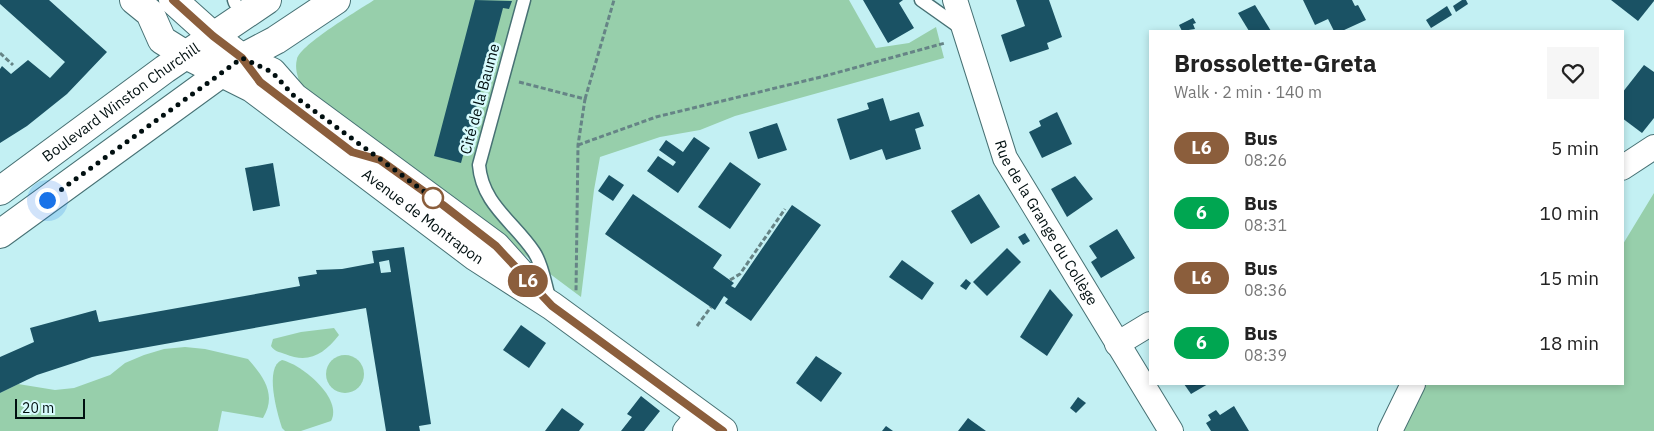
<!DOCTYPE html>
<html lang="en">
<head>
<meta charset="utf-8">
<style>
  body { margin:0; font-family:"IBM Plex Sans",sans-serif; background:#f6f6f6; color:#222; height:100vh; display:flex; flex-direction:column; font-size:19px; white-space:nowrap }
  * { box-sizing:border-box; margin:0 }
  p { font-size:16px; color:#767676 }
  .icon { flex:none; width:28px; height:28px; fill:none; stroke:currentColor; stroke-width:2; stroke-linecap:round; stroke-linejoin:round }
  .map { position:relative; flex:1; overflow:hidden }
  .side { position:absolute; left:1149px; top:30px; width:475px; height:355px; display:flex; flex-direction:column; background:#fff; border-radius:0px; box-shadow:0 2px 8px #0003 }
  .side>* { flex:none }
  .badge { padding:0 10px; border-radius:16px; font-size:18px; line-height:32px }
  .scale { position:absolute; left:15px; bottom:12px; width:70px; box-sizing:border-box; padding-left:5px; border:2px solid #010f10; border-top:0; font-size:14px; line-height:18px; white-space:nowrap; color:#010f10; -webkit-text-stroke:4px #d7fbfd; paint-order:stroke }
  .you { position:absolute; width:25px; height:25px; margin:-12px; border:4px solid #fff; border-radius:50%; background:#1a73e8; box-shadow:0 0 0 8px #1a73e833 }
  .map>.badge { position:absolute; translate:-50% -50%; box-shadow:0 0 0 2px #fff }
  .round { display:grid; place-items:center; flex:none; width:52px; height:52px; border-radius:0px; background:#f6f6f6 }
  .headline { display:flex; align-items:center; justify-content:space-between; height:85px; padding:0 25px }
  h1 { font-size:24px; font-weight:700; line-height:38px }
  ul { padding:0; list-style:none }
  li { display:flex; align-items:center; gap:15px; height:65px; padding:0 25px }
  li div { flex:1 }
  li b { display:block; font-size:19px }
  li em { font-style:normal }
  li .badge { min-width:55px; font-weight:700; text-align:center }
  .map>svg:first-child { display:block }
  .green { fill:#97cfab }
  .building { fill:#1a5264; fill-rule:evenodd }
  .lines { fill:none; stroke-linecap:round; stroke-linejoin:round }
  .service-casing { stroke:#477174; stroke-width:15 }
  .minor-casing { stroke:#477174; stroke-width:26 }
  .tertiary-casing { stroke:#477174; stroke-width:30 }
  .primary-casing { stroke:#477174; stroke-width:30 }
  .path { stroke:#668486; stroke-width:3; stroke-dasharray:5 2.5; stroke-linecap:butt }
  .service { stroke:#fff; stroke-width:12 }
  .minor { stroke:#fff; stroke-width:24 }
  .tertiary { stroke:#fff; stroke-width:28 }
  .primary { stroke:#fff; stroke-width:28 }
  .line-casing { stroke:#fff; stroke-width:11 }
  .line { stroke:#8b5e3c; stroke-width:8 }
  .walk { stroke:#010f10; stroke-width:5; stroke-dasharray:0 9 }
  .stop-dot { fill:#fff; stroke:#8b5e3c; stroke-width:2.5 }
  .labels { text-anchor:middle; stroke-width:5; stroke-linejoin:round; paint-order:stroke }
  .street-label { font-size:15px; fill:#010f10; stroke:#d7fbfd }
</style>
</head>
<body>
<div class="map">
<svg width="1654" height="431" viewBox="0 0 1654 431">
  <rect width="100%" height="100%" fill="#c3f0f3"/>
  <g class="green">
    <path d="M374,0H849L876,48L909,43L936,27L944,58L735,116L700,130L660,137L600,157L594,190L581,297L302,89C299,79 294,70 297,59C301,44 359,10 374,0Z"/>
    <path d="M1654,193V431H1404L1424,384H1622L1623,244Z"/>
    <path d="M334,328L339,335C324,354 309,364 285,354C279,352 274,351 271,346L273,339L301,332Z"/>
    <path d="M185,347L205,349L248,359C264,377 277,395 263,418L222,411L218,431H0V393L18,384L55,390L74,388L110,375L125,363L144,355L164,349Z"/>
    <circle cx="345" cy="374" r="19"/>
    <path d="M282,360C303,365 343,399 331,421L301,431H285L282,428C277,413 264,367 282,360Z"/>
  </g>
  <g class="building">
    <path d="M0,0H49L107,52L67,94L27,126L0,143V69L2,66L11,74L28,60L50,78L65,62L0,4Z"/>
    <path d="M475,0L512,1L509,9L503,8L489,61L494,63L492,71L486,70L472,124L477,125L475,135L469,133L461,163L434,156Z"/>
    <path d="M863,0H903L899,3L914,28L888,43Z"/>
    <path d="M1016,0H1049L1062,37L1047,43L1049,49L1010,62L1001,35L1025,26Z"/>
    <path d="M1303,0H1352L1355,6L1358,5L1366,20L1342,31H1334L1328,19L1315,25Z"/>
    <path d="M1462,0H1466L1468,4L1456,12L1453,6Z"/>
    <path d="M1611,0H1654V1L1638,21Z"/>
    <path d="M1255,5L1271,31H1249L1238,13Z"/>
    <path d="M1447,6L1452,15L1431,28L1426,20Z"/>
    <path d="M1193,18L1196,23L1193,24L1195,29L1182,31L1179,25Z"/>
    <path d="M1644,65L1654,72V118L1642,133L1622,118V93Z"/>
    <path d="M883,98L890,121L919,112L924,126L915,129L921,149L886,160L882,149L850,160L837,119L869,109L867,103Z"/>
    <path d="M1057,112L1072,144L1042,158L1029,132L1041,126L1039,121Z"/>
    <path d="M777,123L787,150L758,159L749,132Z"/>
    <path d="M694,137L710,148L678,193L647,171L658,156L673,166L676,162L659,150L666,140L683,152Z"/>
    <path d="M730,162L761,184L730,229L698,207Z"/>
    <path d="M273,163L280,206L253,211L245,168Z"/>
    <path d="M609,175L624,185L613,201L598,191Z"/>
    <path d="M1075,176L1093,199L1067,217L1051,189Z"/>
    <path d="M633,194L722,255L713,268L734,283L731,286L735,288L792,205L821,225L751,321L725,303L728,299L724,296L715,310L605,234Z"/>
    <path d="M979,194L1000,227L971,244L951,211Z"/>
    <path d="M1117,229L1135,258L1101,278L1091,262L1097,258L1089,246Z"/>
    <path d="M1025,233L1030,241L1023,245L1018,237Z"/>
    <path d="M404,247L431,424L419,426L420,431H386L366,308L92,357L37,375L0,393V357L34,342L30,328L96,310L99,322L300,286L298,277L317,274L316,270L342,269L374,263L372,251ZM389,260L391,272L381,273L379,262Z"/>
    <path d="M1007,248L1021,262L987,296L973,282Z"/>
    <path d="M902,260L934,283L922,300L889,277Z"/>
    <path d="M966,279L971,283L966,290L960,286Z"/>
    <path d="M1050,289L1073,315L1047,356L1020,337Z"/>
    <path d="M521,325L546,343L529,368L503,350Z"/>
    <path d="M816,356L842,373L821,402L796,383Z"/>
    <path d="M1184,384H1208L1191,394Z"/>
    <path d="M641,396L660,411L644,431H621L632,417L627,414Z"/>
    <path d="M1078,397L1086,403L1076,413L1070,408Z"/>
    <path d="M1234,406L1249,431H1211L1206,423L1211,420L1208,415L1216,410L1220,415Z"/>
    <path d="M562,408L584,424L579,431H545Z"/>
    <path d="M968,418L972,421L986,431H958Z"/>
    <path d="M886,426L893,431H882Z"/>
  </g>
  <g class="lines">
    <g class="service-casing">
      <g id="service">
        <path d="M234,0L235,3"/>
        <path d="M524,0L479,165C482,204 514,222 534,252C543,265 545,286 550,300"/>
        <path d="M921,0L962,29"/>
      </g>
    </g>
    <g class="minor-casing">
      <g id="minor">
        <path id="s1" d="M955,0L1005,158L1171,431"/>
        <path d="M1622,168L1654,147"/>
        <path d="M1117,344L1150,324"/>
        <path d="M685,431L699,414"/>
        <path d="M1390,431L1413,384"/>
      </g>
    </g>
    <g class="tertiary-casing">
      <g id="tertiary">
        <path id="s2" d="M134,0L150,13L162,40L186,55L252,88L476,257L552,306L723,431"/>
        <path d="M173,0L213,36L242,58L272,72L294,97L496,246L522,275"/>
      </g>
    </g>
    <g class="primary-casing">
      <g id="primary">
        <path id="s3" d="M0,191L165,69L267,0"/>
        <path d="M0,234L242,58L276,40L336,0"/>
      </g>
    </g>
    <g class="path">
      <path d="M0,53L13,65"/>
      <path d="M519,82L585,99L578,145L576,292"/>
      <path d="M585,99L614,0"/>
      <path d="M578,145L656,117L821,77L945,43"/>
      <path d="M730,280L740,274L785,209"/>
      <path d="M697,326L711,307"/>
    </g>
    <use href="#service" class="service"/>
    <use href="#minor" class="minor"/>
    <use href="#tertiary" class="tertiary"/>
    <use href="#primary" class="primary"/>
  </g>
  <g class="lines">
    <g class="line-casing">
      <path id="line" d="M173,0L213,36L242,58L260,82L352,152L380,160L443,205L496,246L552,306L723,431"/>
    </g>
    <use href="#line" class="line"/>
    <path class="walk" d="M47,200L242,58L272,72L294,96L433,198"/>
  </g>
  <circle class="stop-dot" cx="433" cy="198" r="10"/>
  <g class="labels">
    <g class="street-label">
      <text transform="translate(480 99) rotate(-75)" y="5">Cité de la Baume</text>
      <text dy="5" stroke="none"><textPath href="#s3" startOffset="150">Boulevard Winston Churchill</textPath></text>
      <text dy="5" stroke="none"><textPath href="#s2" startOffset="366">Avenue de Montrapon</textPath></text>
      <text dy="5" stroke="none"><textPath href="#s1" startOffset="242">Rue de la Grange du Collège</textPath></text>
    </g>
  </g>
</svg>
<div class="scale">20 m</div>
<div class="you" style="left:47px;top:200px"></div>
<b class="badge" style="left:528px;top:281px;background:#8b5e3c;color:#fff">L6</b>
<section class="side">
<div class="headline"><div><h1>Brossolette-Greta</h1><p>Walk · 2 min · 140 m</p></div><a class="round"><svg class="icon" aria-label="heart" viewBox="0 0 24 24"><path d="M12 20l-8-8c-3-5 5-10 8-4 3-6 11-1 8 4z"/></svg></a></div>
<ul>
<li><span class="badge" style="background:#8b5e3c;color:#fff">L6</span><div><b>Bus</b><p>08:26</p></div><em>5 min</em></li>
<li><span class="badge" style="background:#00a651;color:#fff">6</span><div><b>Bus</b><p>08:31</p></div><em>10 min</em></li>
<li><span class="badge" style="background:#8b5e3c;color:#fff">L6</span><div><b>Bus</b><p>08:36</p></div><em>15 min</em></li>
<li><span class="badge" style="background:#00a651;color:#fff">6</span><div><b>Bus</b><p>08:39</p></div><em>18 min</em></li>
</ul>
</section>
</div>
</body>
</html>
